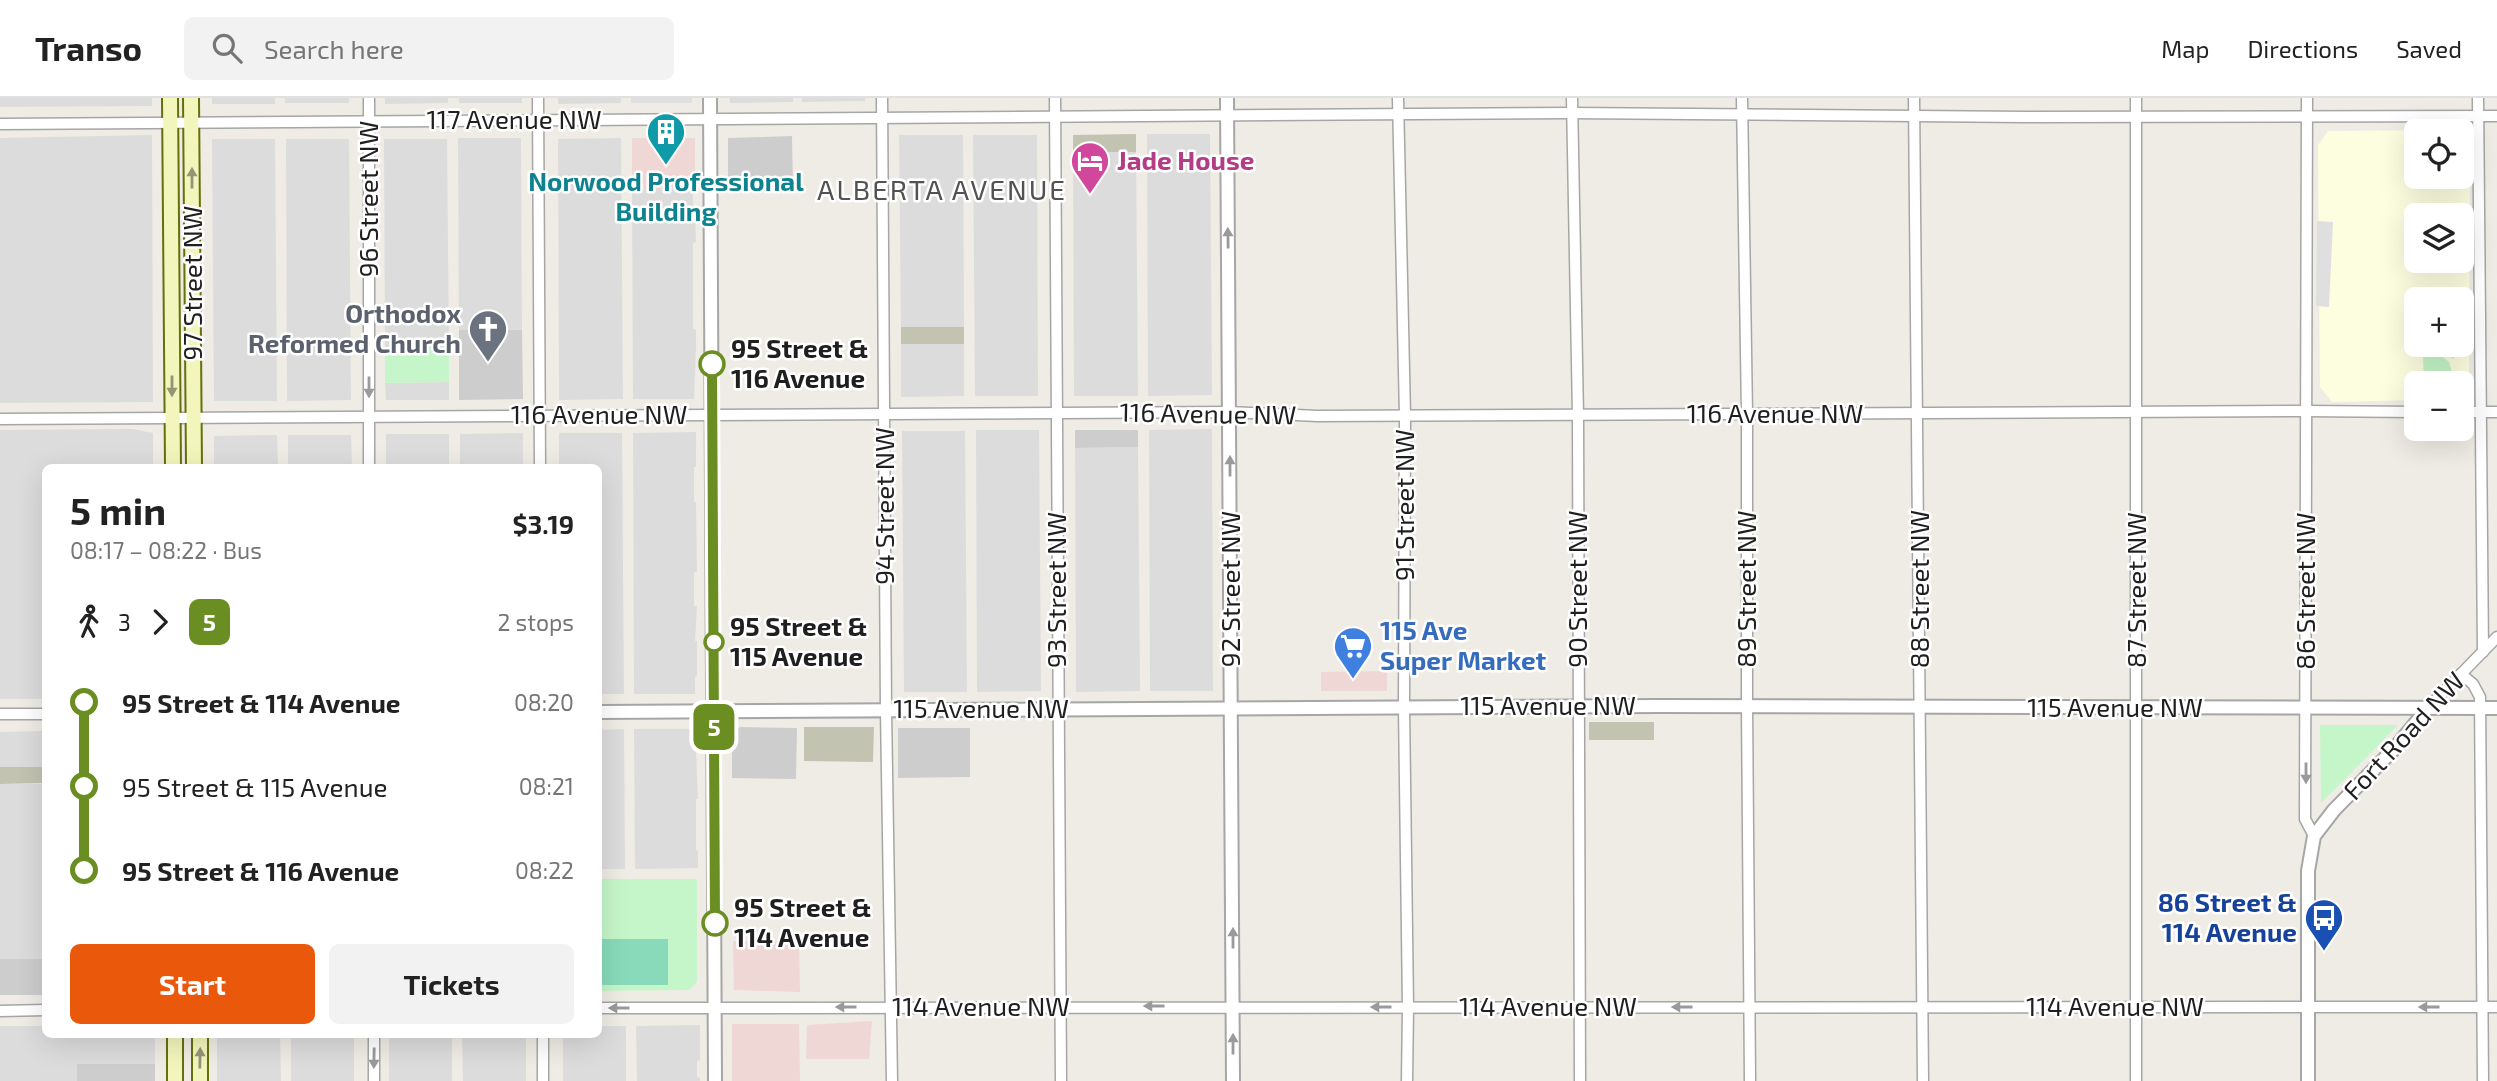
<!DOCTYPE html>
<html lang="en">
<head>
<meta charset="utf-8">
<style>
  body { margin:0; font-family:"Exo 2",sans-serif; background:#f2f2f2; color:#222; height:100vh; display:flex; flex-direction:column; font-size:26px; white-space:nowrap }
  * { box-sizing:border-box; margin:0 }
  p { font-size:23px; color:#767676 }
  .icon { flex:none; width:38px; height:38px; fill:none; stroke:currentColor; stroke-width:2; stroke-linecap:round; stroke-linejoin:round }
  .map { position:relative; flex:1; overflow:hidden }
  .drawer { position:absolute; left:42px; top:366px; width:560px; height:574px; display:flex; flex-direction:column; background:#fff; border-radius:10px; box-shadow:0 7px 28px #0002 }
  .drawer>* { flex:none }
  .badge { padding:0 14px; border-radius:10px; font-size:24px; line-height:46px }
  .fabs { position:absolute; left:2404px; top:21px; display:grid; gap:14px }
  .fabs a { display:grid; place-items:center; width:70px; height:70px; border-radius:10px; background:#fff; box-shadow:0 7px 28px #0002; font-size:35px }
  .map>.badge { position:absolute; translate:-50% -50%; box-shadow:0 0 0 4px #fff }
  .legs { display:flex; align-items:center; gap:10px; height:77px; padding:0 28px; font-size:23px }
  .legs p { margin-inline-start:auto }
  .headline { display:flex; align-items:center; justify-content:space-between; height:119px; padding:0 28px }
  h1 { font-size:38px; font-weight:700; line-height:52px }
  .cta { display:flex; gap:14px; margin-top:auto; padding:14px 28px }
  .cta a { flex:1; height:80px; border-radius:10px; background:#ea580c; color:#fff; font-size:28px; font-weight:700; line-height:80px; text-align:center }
  .cta a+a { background:#f2f2f2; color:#222 }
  ul { padding:0 28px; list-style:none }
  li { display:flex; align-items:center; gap:24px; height:84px; font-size:26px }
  li i { display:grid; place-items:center; width:10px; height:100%; margin:0 9px; background:currentColor }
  li i::after { content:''; width:18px; height:18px; margin:-9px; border:5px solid; border-radius:50%; background:#fff }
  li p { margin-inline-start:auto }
  li:first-child i { background:linear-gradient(#0000 50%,currentColor 0) }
  li:last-child i { background:linear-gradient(currentColor 50%,#0000 0) }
  header { display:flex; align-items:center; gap:42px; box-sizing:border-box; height:98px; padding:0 35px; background:#fff; border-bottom:2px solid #e0e0e0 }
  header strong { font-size:33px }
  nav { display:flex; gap:38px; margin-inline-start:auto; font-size:24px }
  .search { width:490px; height:63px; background:#f2f2f2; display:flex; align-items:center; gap:18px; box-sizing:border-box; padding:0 24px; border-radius:10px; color:#767676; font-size:26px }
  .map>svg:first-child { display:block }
  .residential { fill:#dddcdc }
  .commercial { fill:#efd7d6 }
  .education { fill:#fdfde0; fill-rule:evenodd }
  .religious { fill:#cdcdcd }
  .construction { fill:#c3c3b1 }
  .park { fill:#c5f6c9 }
  .pitch { fill:#88dabb }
  .parking { fill:#dfdfdf }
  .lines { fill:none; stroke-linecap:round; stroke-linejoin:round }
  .minor-casing { stroke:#a6a6a6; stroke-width:13 }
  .tertiary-casing { stroke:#a6a6a6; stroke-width:16 }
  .secondary-casing { stroke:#64700b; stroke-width:18 }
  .minor { stroke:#fff; stroke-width:10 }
  .tertiary { stroke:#fff; stroke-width:12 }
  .secondary { stroke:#f2f6bc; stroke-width:14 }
  .oneway { fill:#939575 }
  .oneway2 { fill:#9a9a9a }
  .line-1-casing { stroke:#fff; stroke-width:16 }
  .line-1 { stroke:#6b8e23; stroke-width:10 }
  .stop-1-dot { fill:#fff; stroke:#6b8e23; stroke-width:3.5 }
  .labels { text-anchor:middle; stroke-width:5; stroke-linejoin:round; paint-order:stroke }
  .street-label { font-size:26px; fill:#1f1f1f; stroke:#fff }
  .hotel-label { font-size:26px; font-weight:bold; fill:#b23c85; stroke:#fff; text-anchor:start }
  .culture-label { font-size:26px; font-weight:bold; fill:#0d838f; stroke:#fff }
  .worship-label { font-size:26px; font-weight:bold; fill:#5b616d; stroke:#fff; text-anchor:end }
  .stop-label { font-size:26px; font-weight:bold; fill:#1f1f1f; stroke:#fff; text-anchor:start }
  .shop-label { font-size:26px; font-weight:bold; fill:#366cbe; stroke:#fff; text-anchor:start }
  .transit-label { font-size:26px; font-weight:bold; fill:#164399; stroke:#fff; text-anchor:end }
  .neighbourhood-label { font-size:28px; letter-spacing:2px; fill:#525252; stroke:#fff }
</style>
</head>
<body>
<header>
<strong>Transo</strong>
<div class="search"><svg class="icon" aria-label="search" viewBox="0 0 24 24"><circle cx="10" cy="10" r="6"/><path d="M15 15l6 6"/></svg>Search here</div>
<nav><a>Map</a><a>Directions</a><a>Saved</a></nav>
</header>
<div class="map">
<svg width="2497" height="983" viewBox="0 0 2497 983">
  <rect width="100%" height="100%" fill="#efece5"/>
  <g class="residential">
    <path d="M0,0H152V8L0,9Z"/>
    <rect x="212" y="0" width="63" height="6"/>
    <rect x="285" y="0" width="64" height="5"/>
    <path d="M385,0H448V5L385,6Z"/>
    <rect x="459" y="0" width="63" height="5"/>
    <path d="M558,0H621V5L558,6Z"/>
    <path d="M730,0H793V4L730,5Z"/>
    <path d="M802,0H865V3L802,4Z"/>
    <path d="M1147,36H1210L1212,297L1148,298Z"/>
    <path d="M152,37L153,304L0,305V40Z"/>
    <path d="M899,37H963L964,229H901Z"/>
    <path d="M973,37H1037L1038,298H975Z"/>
    <path d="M458,40H521L522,232H459Z"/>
    <path d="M621,40L623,301L559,302L558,41Z"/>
    <path d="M275,41L277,303H214L212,41Z"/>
    <path d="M286,41H349L351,302L287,303Z"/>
    <path d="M384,41H447L449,250H385Z"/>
    <path d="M1073,54H1136L1138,298H1074Z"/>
    <path d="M632,92H693V109H695L696,144L693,145V231H696V249L694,301H633Z"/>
    <path d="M901,246H964V298L901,299Z"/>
    <path d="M449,284V302H386L385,285Z"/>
    <path d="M132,331L153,335V369H46L45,601H0V332Z"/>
    <path d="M1212,331L1213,593H1150L1149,332Z"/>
    <path d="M976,332H1039L1041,593L977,594Z"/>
    <path d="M902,333H965L967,594H904Z"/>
    <path d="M696,334V369H694V404H696L697,474H694V508H697L695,543H697V578L695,579V596H634L633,335Z"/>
    <path d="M523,335V369H460V336Z"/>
    <path d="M559,335H622L624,596H599L598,369H559Z"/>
    <rect x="386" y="336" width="63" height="33"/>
    <path d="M277,337L278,369H214V338Z"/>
    <path d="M288,337H351L352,369H288Z"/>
    <path d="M1138,349L1140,593L1076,594L1075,350Z"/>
    <path d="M624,631L625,771H599V632Z"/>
    <path d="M634,631H695L698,701H696V752L698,753V770L635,771Z"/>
    <path d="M45,633V669H0V634Z"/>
    <rect x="0" y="686" width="45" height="175"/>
    <path d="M700,927V962L697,963V979L700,980V983H637L636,928Z"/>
    <path d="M0,928H45L46,936H155V966H77V983H0Z"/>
    <path d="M599,928H626V983H563V936H598Z"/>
    <path d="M217,936H280L281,983H217Z"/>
    <rect x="291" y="936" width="63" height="47"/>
    <rect x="389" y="936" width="63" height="47"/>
    <path d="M462,936H526V983H463Z"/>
  </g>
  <g class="commercial">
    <path d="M632,40H695V74L693,75V92H632Z"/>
    <path d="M1387,573V593H1321V574Z"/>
    <path d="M733,843H799L800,894L734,892Z"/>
    <path d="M872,923L869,961H806L807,927Z"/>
    <path d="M732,926H799L800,983H732Z"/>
  </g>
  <path class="education" d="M2457,32L2417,33V79H2462V37L2470,45L2469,291L2462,298V285H2417V302L2332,304L2320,289L2318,47L2328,33ZM2417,117H2462V163H2417ZM2417,201H2462V247H2417Z"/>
  <g class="religious">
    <path d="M792,38L793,90L728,89V40Z"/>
    <path d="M459,232H522L523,301L459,302Z"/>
    <path d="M1075,332H1138V349L1075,350Z"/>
    <path d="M740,629L797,630L796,681L732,680V637Z"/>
    <path d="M898,630H970V679L898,680Z"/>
    <rect x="0" y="861" width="45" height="36"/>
    <rect x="77" y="966" width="78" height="17"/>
  </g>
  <g class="construction">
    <path d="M1136,36V54H1073V37Z"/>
    <rect x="901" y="229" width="63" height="17"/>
    <rect x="1589" y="624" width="65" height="18"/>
    <path d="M804,629H874L873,664L804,663Z"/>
    <path d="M0,669H45V685L0,686Z"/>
  </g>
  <g class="park">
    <path d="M2438,247H2459V253L2453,261Z"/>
    <path d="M385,250H449V284L385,285Z"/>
    <path d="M2437,254L2449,264L2454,281L2448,285H2424L2423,259Z"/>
    <path d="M2320,627H2398L2321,705Z"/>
    <path d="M599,781H697V884L689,892L599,893Z"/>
  </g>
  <rect class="pitch" x="599" y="841" width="69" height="46"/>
  <g class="parking">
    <rect x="631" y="0" width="61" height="5"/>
    <path d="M2317,123L2333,124L2329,209L2316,208Z"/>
  </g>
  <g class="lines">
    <g class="minor-casing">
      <g id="minor">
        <path d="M369,0V369"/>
        <path d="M538,0L540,369"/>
        <path d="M882,0L886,612L892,983"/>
        <path d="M1055,0L1061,983"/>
        <path d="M1398,0L1405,318L1404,609L1408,909L1407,983"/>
        <path d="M1572,0L1578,317L1580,983"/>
        <path d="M1742,0L1747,316V608L1750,983"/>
        <path d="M1914,0L1923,983"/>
        <path d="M2136,0V983"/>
        <path d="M2307,0L2305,721L2314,738"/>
        <path d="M2478,0L2483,554"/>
        <path d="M0,26L1572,15L2025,19L2497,18"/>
        <path d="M2462,314H2497"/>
        <path d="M0,321L1229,314L1317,318L2306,313L2417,314"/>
        <path d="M2461,576L2473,586L2480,599L2483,983"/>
        <path d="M2428,610L2497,539"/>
        <path d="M0,616H46"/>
        <path d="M598,910L2497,909"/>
        <path d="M0,913L46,912"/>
        <path d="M543,936V983"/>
        <path d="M374,983V936"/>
      </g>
    </g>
    <g class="tertiary-casing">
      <g id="tertiary">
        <path d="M710,0L715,983"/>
        <path d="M1227,0L1233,983"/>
        <path d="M598,614L1659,608L2497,610"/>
        <path d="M2308,983V773L2314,738L2334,712L2395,650L2428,610"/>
      </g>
    </g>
    <g class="secondary-casing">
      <g id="secondary">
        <path d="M170,0L173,369"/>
        <path d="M191,0L194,369"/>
        <path d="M175,983V936"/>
        <path d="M200,983V936"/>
      </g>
    </g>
    <use href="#minor" class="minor"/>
    <use href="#tertiary" class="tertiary"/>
    <use href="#secondary" class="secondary"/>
  </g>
  <defs><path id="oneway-solid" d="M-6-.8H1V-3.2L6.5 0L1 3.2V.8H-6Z" transform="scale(1.75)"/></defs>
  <g class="oneway">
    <use href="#oneway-solid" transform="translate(192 80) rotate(-90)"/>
    <use href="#oneway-solid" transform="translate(172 288) rotate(90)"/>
    <use href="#oneway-solid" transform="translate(200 960) rotate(-89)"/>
  </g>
  <g class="oneway2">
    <use href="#oneway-solid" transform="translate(1228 140) rotate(-91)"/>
    <use href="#oneway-solid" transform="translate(369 289) rotate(90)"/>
    <use href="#oneway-solid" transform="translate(1230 368) rotate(-90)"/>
    <use href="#oneway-solid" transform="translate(2306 675) rotate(90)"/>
    <use href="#oneway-solid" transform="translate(1233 840) rotate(-90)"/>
    <use href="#oneway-solid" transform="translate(1154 908) rotate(-180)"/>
    <use href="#oneway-solid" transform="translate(846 909) rotate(180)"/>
    <use href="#oneway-solid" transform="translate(1381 909) rotate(-180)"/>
    <use href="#oneway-solid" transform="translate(1682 909) rotate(180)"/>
    <use href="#oneway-solid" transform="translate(2429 909) rotate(180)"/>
    <use href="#oneway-solid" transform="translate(619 910) rotate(180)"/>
    <use href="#oneway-solid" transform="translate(1233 946) rotate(-90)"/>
    <use href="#oneway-solid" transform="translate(374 960) rotate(91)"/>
  </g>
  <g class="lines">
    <g class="line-1-casing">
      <path id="line-1" d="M712,266L715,825"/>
    </g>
    <use href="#line-1" class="line-1"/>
  </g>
  <defs>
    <g id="building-pin" transform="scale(2.0125)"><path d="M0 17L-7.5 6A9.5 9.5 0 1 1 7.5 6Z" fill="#0f9aa8" stroke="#fff"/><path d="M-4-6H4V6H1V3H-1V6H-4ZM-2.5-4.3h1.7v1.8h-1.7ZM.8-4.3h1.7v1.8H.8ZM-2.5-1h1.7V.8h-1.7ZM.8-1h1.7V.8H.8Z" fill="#fff"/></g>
    <g id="hotel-pin" transform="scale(2.0125)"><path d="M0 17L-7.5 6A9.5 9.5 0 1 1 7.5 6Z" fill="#d1479c" stroke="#fff"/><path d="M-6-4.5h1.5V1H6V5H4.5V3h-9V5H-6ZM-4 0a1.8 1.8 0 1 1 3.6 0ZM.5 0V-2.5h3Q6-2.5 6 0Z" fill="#fff"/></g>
    <g id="church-pin" transform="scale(2.0125)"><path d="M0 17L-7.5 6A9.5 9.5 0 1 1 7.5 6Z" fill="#6b7280" stroke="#fff"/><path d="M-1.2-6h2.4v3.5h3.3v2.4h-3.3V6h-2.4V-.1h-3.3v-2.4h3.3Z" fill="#fff"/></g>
    <g id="supermarket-pin" transform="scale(2.0125)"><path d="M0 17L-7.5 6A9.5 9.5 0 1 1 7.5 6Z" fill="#3f7fe0" stroke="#fff"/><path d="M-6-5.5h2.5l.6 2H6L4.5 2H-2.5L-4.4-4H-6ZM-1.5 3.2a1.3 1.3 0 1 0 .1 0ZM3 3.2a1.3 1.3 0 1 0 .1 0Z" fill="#fff"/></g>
    <g id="bus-pin" transform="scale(2.0125)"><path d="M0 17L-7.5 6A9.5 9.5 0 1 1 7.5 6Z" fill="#1a4fb4" stroke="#fff"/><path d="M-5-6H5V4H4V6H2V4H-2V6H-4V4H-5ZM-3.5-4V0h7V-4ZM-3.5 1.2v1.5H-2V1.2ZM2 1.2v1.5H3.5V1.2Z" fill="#fff"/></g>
  </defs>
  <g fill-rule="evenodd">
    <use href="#building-pin" x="666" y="34"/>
    <use href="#hotel-pin" x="1090" y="63"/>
    <use href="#church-pin" x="488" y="231"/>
    <use href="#supermarket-pin" x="1353" y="548"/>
    <use href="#bus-pin" x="2324" y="820"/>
  </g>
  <g class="stop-1-dot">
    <circle cx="712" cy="266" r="12"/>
    <circle cx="714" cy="544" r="9"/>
    <circle cx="715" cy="825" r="12"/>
  </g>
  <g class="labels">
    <g class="street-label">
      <text x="514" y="31">117 Avenue NW</text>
      <text transform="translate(369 101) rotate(-90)" y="9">96 Street NW</text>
      <text transform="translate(193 185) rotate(-90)" y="9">97 Street NW</text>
      <text transform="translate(1208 316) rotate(1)" y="9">116 Avenue NW</text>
      <text x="1775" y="325">116 Avenue NW</text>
      <text x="599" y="326">116 Avenue NW</text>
      <text transform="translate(1405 407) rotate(-90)" y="9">91 Street NW</text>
      <text transform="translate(885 408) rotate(-90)" y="9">94 Street NW</text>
      <text transform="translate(1231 491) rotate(-90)" y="9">92 Street NW</text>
      <text transform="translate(1578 491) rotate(-90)" y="9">90 Street NW</text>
      <text transform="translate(1747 491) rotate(-90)" y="9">89 Street NW</text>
      <text transform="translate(1920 491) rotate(-90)" y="9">88 Street NW</text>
      <text transform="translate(1057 492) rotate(-90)" y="9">93 Street NW</text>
      <text transform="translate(2137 492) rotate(-90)" y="9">87 Street NW</text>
      <text transform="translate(2306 493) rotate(-90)" y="9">86 Street NW</text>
      <text x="1548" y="617">115 Avenue NW</text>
      <text x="2115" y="619">115 Avenue NW</text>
      <text x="981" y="620">115 Avenue NW</text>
      <text transform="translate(2404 638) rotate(-47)" y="9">Fort Road NW</text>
      <text x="981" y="918">114 Avenue NW</text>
      <text x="1548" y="918">114 Avenue NW</text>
      <text x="2115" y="918">114 Avenue NW</text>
    </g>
    <g class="hotel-label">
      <text x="1117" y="72">Jade House</text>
    </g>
    <g class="culture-label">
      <text x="666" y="93">Norwood Professional<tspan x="666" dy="30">Building</tspan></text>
    </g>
    <g class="worship-label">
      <text x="461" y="225">Orthodox<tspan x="461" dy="30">Reformed Church</tspan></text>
    </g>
    <g class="stop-label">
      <text x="731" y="260">95 Street &amp;<tspan x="731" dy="30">116 Avenue</tspan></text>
      <text x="730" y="538">95 Street &amp;<tspan x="730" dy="30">115 Avenue</tspan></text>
      <text x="734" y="819">95 Street &amp;<tspan x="734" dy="30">114 Avenue</tspan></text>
    </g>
    <g class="shop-label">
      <text x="1380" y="542">115 Ave<tspan x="1380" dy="30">Super Market</tspan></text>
    </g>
    <g class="transit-label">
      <text x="2297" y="814">86 Street &amp;<tspan x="2297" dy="30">114 Avenue</tspan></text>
    </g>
    <g class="neighbourhood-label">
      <text x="942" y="102">ALBERTA AVENUE</text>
    </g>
  </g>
</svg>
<div class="fabs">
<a><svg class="icon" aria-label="locate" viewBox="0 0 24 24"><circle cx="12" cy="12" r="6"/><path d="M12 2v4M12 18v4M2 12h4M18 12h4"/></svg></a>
<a><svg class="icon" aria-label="layers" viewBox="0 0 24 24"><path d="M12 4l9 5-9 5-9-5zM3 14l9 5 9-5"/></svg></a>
<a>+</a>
<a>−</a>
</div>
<b class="badge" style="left:714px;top:629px;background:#6b8e23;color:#fff">5</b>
<section class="drawer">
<div class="headline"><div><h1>5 min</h1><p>08:17 – 08:22 · Bus</p></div><b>$3.19</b></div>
<div class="legs"><svg class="icon" aria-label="walk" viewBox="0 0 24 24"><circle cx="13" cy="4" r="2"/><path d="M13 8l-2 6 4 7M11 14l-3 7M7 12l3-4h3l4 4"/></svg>3<svg class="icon" aria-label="forward" viewBox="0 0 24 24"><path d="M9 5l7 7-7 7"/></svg><b class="badge" style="background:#6b8e23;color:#fff">5</b><p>2 stops</p></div>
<ul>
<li><i style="color:#6b8e23"></i><b>95 Street &amp; 114 Avenue</b><p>08:20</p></li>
<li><i style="color:#6b8e23"></i><span>95 Street &amp; 115 Avenue</span><p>08:21</p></li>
<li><i style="color:#6b8e23"></i><b>95 Street &amp; 116 Avenue</b><p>08:22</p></li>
</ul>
<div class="cta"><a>Start</a><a>Tickets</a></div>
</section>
</div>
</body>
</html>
